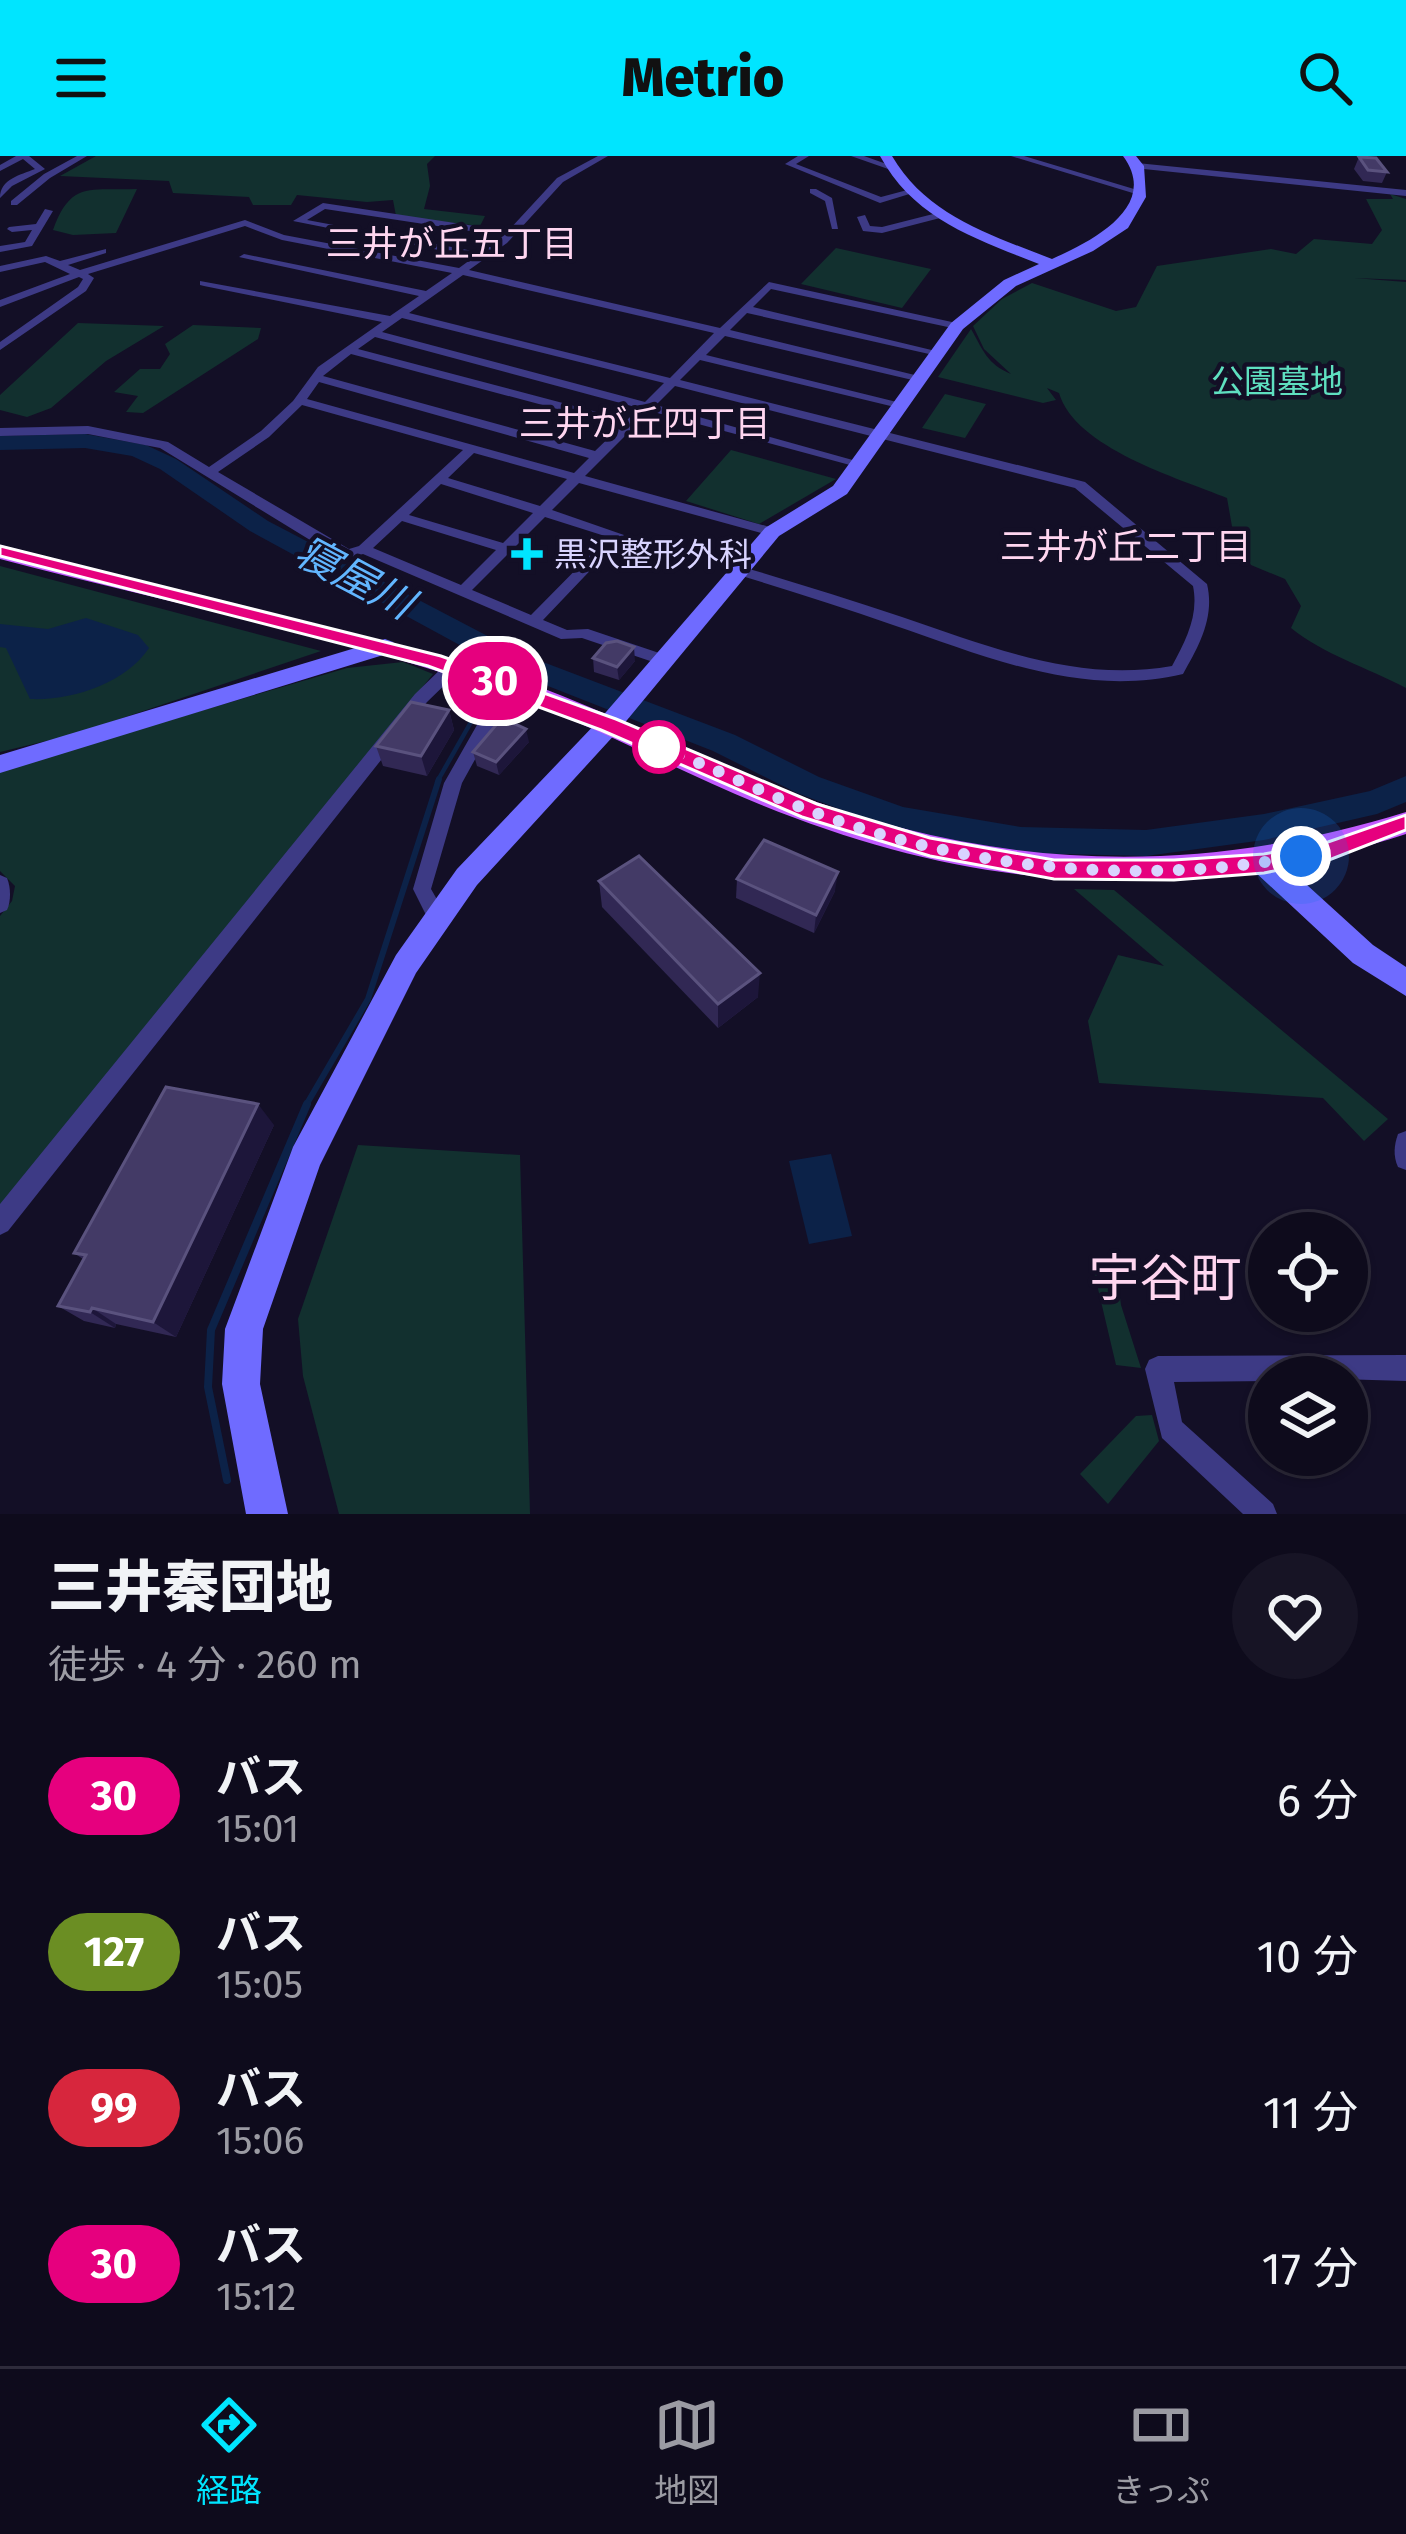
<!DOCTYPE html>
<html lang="ja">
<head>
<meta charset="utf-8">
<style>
  body { margin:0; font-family:"Fira Sans","Noto Sans JP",sans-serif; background:#171425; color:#f1f3f6; height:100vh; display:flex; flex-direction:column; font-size:45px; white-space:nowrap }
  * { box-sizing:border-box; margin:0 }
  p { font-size:39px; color:#9b9ba3 }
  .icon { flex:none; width:66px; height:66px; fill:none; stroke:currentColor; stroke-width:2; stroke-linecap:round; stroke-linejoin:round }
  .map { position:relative; height:1358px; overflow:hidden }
  .side { display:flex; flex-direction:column; background:#0e0b1c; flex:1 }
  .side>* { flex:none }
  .badge { padding:0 24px; border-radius:39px; font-size:42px; line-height:78px }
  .fabs { position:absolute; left:1248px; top:1056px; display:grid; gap:24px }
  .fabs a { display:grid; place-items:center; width:120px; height:120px; border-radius:50%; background:#0e0b1c; box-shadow:0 3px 9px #0004,0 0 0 3px #2e2b3b; font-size:60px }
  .you { position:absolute; width:60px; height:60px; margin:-30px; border:9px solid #fff; border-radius:50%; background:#1a73e8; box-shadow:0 0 0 18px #1a73e833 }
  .map>.badge { position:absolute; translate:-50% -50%; box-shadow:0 0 0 6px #fff }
  .round { display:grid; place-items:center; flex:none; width:126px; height:126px; border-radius:63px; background:#171425 }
  .head { display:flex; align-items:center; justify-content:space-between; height:204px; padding:0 48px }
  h1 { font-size:57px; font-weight:800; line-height:90px }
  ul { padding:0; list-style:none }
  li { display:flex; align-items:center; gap:36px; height:156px; padding:0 48px }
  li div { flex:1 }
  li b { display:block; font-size:45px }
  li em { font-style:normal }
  li .badge { min-width:132px; font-weight:700; text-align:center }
  header { display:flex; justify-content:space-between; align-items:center; height:156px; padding:0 48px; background:#00e5ff; color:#111; font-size:54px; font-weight:800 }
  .menu { display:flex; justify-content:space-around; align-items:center; height:168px; border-top:3px solid #2e2b3b; background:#0e0b1c; font-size:33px; color:#9b9ba3 }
  .menu a { display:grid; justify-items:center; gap:6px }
  .menu .selected { color:#00e5ff }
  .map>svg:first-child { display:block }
  .green { fill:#12302f }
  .water { fill:#0c2248 }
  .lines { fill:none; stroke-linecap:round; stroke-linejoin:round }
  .stream-far2 { stroke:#0c2248; stroke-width:4.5 }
  .stream-far1 { stroke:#0c2248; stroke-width:6 }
  .stream { stroke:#0c2248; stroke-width:8 }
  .river { fill:#0c2248; fill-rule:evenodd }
  .street { fill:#3d3a85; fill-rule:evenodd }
  .secondary { fill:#6f6bff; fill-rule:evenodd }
  .primary { fill:#c25bff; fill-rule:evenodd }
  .wall { fill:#312854 }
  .shaded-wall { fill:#1d163a }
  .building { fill:#433a66; stroke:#5a527e; stroke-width:3 }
  .line { fill:#e6007e; stroke:#fff; stroke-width:3 }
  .walk { stroke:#d9d4ff; stroke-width:12; stroke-dasharray:0 21.6 }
  .poi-dot { fill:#00e5ff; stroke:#130f26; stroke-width:4.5 }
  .stop-dot { fill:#fff; stroke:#e6007e; stroke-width:6 }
  .labels { text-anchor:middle; stroke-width:9; stroke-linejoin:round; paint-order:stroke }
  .far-park-label { font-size:33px; fill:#5fe0c0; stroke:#130f26 }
  .far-poi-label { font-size:33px; fill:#d9d4ff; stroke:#130f26; text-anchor:start }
  .far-neighbourhood-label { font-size:36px; fill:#ffd6f0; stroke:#130f26 }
  .water-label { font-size:42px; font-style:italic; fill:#62b6ff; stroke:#130f26 }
  .near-neighbourhood-label { font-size:51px; fill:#ffd6f0; stroke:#130f26 }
</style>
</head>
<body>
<header><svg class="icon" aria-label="menu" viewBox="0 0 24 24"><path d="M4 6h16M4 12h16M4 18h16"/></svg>Metrio<svg class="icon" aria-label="search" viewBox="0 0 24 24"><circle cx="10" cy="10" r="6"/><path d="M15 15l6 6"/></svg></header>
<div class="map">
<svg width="1406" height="1358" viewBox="0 0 1406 1358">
  <rect width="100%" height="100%" fill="#130f26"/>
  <g class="green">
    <path d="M96,0H435L427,8L430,30L424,53L485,60L480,70L396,60L393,44L367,46L297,39L291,49H253L249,41L173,37L169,25L60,20Z"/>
    <path d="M137,33L116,77L73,79L53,74C71,24 90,35 137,33Z"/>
    <path d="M1390,38L1406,43V124L1354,122L1406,126V532C1368,512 1323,498 1291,472L1301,450L1285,423L1251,409L1233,376L1227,342C1178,322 1075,292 1059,237L1047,232L1056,244L1043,247L938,221L971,173C983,194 987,208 1011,218L984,193L973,170L1002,143L1032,127L1116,155L1136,151L1157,110L1271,93L1296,98L1314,83L1372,88L1382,74L1366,43H1393Z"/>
    <path d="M836,92L931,113L902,152L801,128Z"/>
    <path d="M78,167L164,170L106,205L51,252L27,261L0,254V239Z"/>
    <path d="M193,169L261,172L258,183L143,257L126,256L138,240L114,236L140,213H160L170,198L165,188Z"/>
    <path d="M945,238L986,248L965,282L922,272Z"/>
    <path d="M731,294L836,323L759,368L686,345Z"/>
    <path d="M0,410L321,495L75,578L0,596Z"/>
    <path d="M403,506L433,518L0,1057V760L12,745L15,730L0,715V614L347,512Z"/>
    <path d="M1074,733L1114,734L1388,963L1364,985L1323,942L1099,927L1088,865L1118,799L1164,810Z"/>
    <path d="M358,989L520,999L530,1358H339L303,1220L298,1163Z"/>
    <path d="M1091,1103H1115L1121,1149L1141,1212L1116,1209Z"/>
    <path d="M1152,1259L1159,1285L1108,1348L1080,1318L1136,1260Z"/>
  </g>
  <g class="water">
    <path d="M86,462L138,479L149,492C126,527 72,545 30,543L6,492L0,491V468L48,473Z"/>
    <path d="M831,998L852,1080L809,1088L789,1005Z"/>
  </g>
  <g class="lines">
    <path class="stream-far2" d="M437,626L475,559L478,535"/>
    <path class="stream-far1" d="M305,951L368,843L439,623"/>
    <path class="stream" d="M227,1324L208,1231L211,1174L307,948"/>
    <path class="river" d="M85,278L146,289L176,303L268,365L522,498L735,579L819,621L903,651L1021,671L1146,674L1264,658L1370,635L1406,620V646L1377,658L1264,684L1146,700L1021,697L900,676L797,637L713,595L502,512L250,375L160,313L132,300L85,292L0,294V280Z"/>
    <g class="street">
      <path d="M16,0H29L45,13L12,30L0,42C0,23 20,19 35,13L23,3L0,15V9Z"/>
      <path d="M77,0H87L50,22L17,49H11V45L44,18Z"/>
      <path d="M598,0H608L563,26L507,87L469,114L720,172L769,126L961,168L962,170L957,173L771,133L753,151L944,197L938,200L747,157L730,174L927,222L921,226L725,180L706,199L909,249L903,253L700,204L680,224L1085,326L1207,428C1215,461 1199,490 1183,518C1082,542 987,501 893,469C840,450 786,434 733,417V411H743C796,427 849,443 902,461C991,491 1077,527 1172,510C1186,484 1199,459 1193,430L1075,332L675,230L656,249L867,308L861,312L650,255L585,320L777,373L779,376L772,380L579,327L552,354L624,379L543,464L567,474L588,473L668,500L670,504L662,509L582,482L561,483L363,398L349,402L328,395L160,292L88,278L0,280V272L88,270L168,286L209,311L261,275L293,245L318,211L382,166L204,130L200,129V125L390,160L419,140L239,101L244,98L426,135L452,117L282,84L245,70L88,118L94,122L86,135L0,194V186L78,131L83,123L79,121L0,151V144L70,118L45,106L0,116V110L46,100L60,105L106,93V97L68,109L80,114L245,64L284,79L459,112L503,80L325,53L307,64L473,95L474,97L469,100L293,65L323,47L508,75L557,22ZM463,119L714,177L670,222L409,157ZM402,162L664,227L645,246L382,176ZM375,181L639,252L627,264L358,193ZM351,198L621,270L595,295L323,220ZM319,226L589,302L574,317L307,243ZM302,249L463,294L359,390L349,393L218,316L269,281ZM474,297L567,323L540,350L448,322ZM441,328L533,357L503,387L409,359ZM545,361L608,381L531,459L472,434ZM402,365L496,394L461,429L373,392Z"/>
      <path d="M798,0H809L796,8L881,41L911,33L916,36L880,47L785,8Z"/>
      <path d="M851,0H864L895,11L891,14Z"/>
      <path d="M1011,0H1024L1144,36L1136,38Z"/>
      <path d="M1137,7L1406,34V40L1134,12Z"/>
      <path d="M810,33H816L832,42L838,73H832L825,45L810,37Z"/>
      <path d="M45,53L53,55L32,90L0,96V90L25,86L32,74L12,76L7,73L9,71L36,68Z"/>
      <path d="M941,56L944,57V61L882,77L863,75L857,61L865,59L870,70L882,71Z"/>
      <path d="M452,507L460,512L458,516L427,546L8,1075L0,1079V1048L415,538L446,508Z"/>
      <path d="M508,524L516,529L462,627L431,733L447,761L444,767L437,769L430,767L413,733L444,627L502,525Z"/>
      <path d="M0,719L7,722C11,731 11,746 7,754L0,757Z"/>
      <path d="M1406,975V1014L1398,1011C1393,1000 1394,989 1398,978Z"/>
      <path d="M1406,1199V1225L1269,1221V1225L1174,1226L1182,1266L1273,1348L1277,1358H1243L1162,1282L1145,1213L1149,1204L1158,1200Z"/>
    </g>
    <g class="secondary">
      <path d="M880,0H892C927,60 991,79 1052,103C1090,86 1161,51 1123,0H1136L1144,10L1146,41L1128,72L1093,95L1016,130L963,173L847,338L779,380L618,575L477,729L416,817L320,1009L263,1173L260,1228L288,1358H246L222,1228L225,1173L293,991L396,799L457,713L600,563L765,372L833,330L951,167L1004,124L1039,108C976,83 914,63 880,0Z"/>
      <path d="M385,483L393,486L397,491L393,496L0,617V599Z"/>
      <path d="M1264,696L1274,699L1373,789L1406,811V840L1353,807L1254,715L1250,707L1254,699Z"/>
    </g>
    <path class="primary" d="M0,389L481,510C585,544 682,594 784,634C993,715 1193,722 1406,656V678C1182,751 977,737 759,648C669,611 584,564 492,533C332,478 163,446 0,403Z"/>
  </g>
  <g class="wall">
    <path d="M1359,1L1387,16L1382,27L1363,25L1354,13Z"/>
    <path d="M593,502L635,505L619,524L594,516Z"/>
    <path d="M449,554L454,574L427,620L383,610L376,590Z"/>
    <path d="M529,586L499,619L477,610L473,596Z"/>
    <path d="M737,723L835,735L814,777L736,742Z"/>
    <path d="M599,725L758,841L718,872L602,751Z"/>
    <path d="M274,969L176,1181L116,1168L115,1172L84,1165L58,1150L83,1103L74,1097Z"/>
  </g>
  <g class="shaded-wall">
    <path d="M634,491L635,505L619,524L617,511Z"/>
    <path d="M449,554L454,574L427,620L421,600Z"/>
    <path d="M526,573L529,586L499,619L496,606Z"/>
    <path d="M838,716L835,735L814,777L816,759Z"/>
    <path d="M760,817L758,841L718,872V848Z"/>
    <path d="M258,948L274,969L176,1181L153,1166Z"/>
    <path d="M92,1152L116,1168L115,1172L90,1156Z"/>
  </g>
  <g class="building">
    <path d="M1359,1L1376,2L1387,16L1368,14Z"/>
    <path d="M617,485L634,491L617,511L593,502L606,487Z"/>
    <path d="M411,546L449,554L421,600L376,590Z"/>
    <path d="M502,562L526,573L496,606L473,596Z"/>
    <path d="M764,684L838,716L816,759L737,723Z"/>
    <path d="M639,700L760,817L718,848L599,725Z"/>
    <path d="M166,931L258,948L153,1166L92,1152L90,1156L58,1150L86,1099L74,1097Z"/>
  </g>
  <path class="line" d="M0,390L441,500L616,563L817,648L930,682L1054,704H1174L1264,698L1328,686L1406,659V674L1329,704L1264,717L1174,724L1054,723L930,700L802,661L601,574L428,510L0,400Z"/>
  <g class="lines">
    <path class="walk" d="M659,591C704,607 758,635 808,654C964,713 1137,731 1301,700"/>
  </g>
  <path class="poi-dot" d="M521 380h12v12h12v12h-12v12h-12v-12h-12v-12h12z"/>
  <circle class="stop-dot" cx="659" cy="591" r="24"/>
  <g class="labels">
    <g class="far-park-label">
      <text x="1277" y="237">公園墓地</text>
    </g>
    <g class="far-poi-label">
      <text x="554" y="410">黒沢整形外科</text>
    </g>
    <g class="far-neighbourhood-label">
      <text x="452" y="100">三井が丘五丁目</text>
      <text x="645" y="280">三井が丘四丁目</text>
      <text x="1126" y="403">三井が丘二丁目</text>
    </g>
    <g class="water-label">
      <text transform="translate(355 421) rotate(28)" y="15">寝屋川</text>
    </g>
    <g class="near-neighbourhood-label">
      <text x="1165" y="1140">宇谷町</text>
    </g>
  </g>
</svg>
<div class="fabs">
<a><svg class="icon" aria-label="locate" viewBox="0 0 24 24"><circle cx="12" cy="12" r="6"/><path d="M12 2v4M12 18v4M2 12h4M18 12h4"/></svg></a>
<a><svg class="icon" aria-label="layers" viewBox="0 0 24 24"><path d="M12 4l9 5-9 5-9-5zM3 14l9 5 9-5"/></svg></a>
</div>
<div class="you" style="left:1301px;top:700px"></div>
<b class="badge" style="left:495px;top:525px;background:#e6007e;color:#fff">30</b>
</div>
<section class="side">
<div class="head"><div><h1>三井秦団地</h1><p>徒歩 · 4 分 · 260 m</p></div><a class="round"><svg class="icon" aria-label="heart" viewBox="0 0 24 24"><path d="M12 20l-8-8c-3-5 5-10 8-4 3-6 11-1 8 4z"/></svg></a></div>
<ul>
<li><span class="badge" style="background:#e6007e;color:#fff">30</span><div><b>バス</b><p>15:01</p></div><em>6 分</em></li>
<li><span class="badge" style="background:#6b8e23;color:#fff">127</span><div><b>バス</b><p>15:05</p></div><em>10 分</em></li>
<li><span class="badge" style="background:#d7263d;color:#fff">99</span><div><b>バス</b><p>15:06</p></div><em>11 分</em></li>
<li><span class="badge" style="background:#e6007e;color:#fff">30</span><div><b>バス</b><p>15:12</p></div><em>17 分</em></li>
</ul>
</section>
<nav class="menu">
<a class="selected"><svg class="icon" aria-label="directions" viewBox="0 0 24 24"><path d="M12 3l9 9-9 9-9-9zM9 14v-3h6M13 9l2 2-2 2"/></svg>経路</a>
<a><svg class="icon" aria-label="map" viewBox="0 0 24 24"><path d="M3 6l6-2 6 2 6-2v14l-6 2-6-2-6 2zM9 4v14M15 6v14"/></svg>地図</a>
<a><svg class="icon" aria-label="tickets" viewBox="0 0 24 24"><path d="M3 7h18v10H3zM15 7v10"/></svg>きっぷ</a>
</nav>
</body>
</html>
